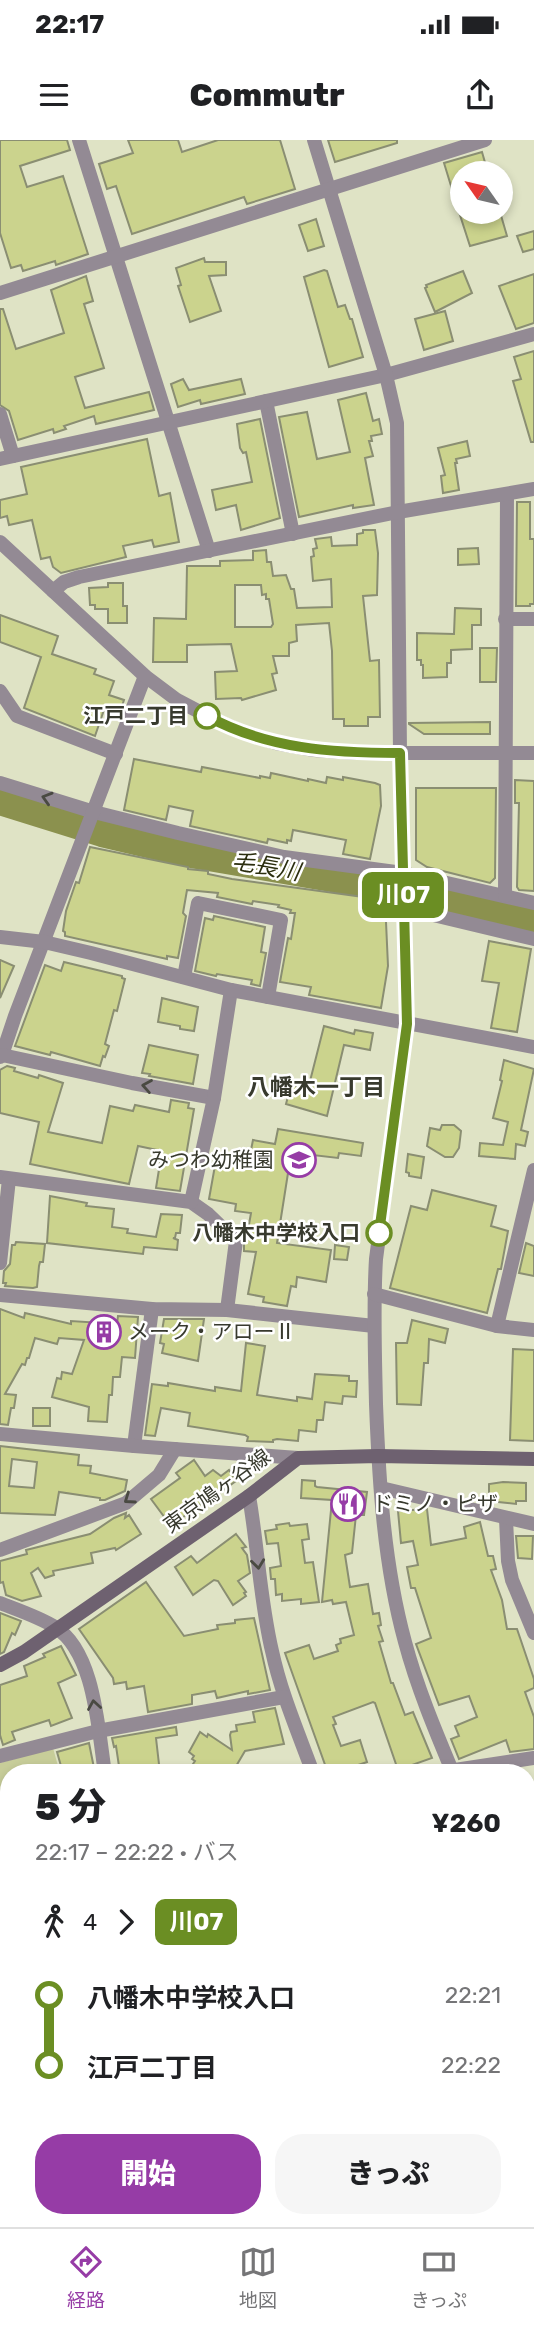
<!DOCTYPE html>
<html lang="ja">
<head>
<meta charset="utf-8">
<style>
  body { margin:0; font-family:Rubik,"Noto Sans JP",sans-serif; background:#f6f6f6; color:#202124; height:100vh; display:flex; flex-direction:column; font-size:26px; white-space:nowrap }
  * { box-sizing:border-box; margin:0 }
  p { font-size:23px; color:#757577 }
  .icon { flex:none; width:38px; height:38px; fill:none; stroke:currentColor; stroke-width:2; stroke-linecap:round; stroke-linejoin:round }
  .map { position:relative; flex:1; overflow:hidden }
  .side { position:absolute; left:0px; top:1624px; width:536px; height:464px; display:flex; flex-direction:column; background:#fff; border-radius:28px 28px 0 0; box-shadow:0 4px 10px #0003 }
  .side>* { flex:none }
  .badge { padding:0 14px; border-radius:10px; font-size:24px; line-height:46px }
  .needle { width:46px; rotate:304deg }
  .tools { position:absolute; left:450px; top:21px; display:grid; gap:14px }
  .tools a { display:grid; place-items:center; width:63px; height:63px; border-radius:50%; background:#fff; box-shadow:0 4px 10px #0003; font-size:35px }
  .map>.badge { position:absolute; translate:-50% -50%; box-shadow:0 0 0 4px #fff }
  .legs { display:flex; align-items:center; gap:10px; height:77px; padding:0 35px; font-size:23px }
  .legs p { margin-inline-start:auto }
  .head { display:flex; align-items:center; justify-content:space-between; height:119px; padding:0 35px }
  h1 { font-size:38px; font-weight:800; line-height:52px }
  .cta { display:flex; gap:14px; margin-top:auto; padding:14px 35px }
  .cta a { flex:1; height:80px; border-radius:28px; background:#963ca6; color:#fff; font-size:28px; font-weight:800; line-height:80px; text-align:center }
  .cta a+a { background:#f6f6f6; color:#202124 }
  ul { padding:0 35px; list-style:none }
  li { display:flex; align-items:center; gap:24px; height:70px; font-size:26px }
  li i { display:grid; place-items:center; width:10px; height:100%; margin:0 9px; background:currentColor }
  li i::after { content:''; width:18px; height:18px; margin:-9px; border:5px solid; border-radius:50%; background:#fff }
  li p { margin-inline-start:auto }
  li:first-child i { background:linear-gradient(#0000 50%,currentColor 0) }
  li:last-child i { background:linear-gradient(currentColor 50%,#0000 0) }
  .status { display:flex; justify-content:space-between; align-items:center; height:49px; padding:0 35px; background:#fff; direction:ltr }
  .status svg { height:19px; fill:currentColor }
  header { display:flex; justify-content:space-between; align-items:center; height:91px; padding:0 35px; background:#fff; font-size:32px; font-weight:800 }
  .menu { display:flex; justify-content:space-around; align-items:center; height:98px; border-top:2px solid #e0e0e0; background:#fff; font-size:19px; color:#757577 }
  .menu a { display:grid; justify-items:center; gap:4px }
  .menu .selected { color:#963ca6 }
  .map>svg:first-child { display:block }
  .built { fill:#d4d9b4 }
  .green { fill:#c7cd99 }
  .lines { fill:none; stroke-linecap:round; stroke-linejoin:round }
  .river { stroke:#8b914e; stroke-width:28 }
  .building { fill:#cbd38d; stroke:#8a8e72; stroke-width:2; fill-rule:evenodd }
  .minor { stroke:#938a94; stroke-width:14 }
  .tertiary { stroke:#938a94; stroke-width:14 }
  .secondary { stroke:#6e6170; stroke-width:14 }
  .oneway { stroke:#4a4a42 }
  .line-1-casing { stroke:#fff; stroke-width:16 }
  .line-1 { stroke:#6b8e23; stroke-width:10 }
  .stop-1-dot { fill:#fff; stroke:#6b8e23; stroke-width:3.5 }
  .labels { text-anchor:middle; stroke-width:5; stroke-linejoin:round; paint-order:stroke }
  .stop-label { font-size:21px; font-weight:bold; fill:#383a2e; stroke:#fff; text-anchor:end }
  .poi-label { font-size:21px; fill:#383a2e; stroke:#fff; text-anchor:start }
  .street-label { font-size:21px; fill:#383a2e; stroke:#fff }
  .water-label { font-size:23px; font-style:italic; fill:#2b2e0f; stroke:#fff }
  .neighbourhood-label { font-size:23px; font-weight:bold; fill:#383a2e; stroke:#fff }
</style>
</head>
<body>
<div class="status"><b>22:17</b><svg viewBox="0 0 49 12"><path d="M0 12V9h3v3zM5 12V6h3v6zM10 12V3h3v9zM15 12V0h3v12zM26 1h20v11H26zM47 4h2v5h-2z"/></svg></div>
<header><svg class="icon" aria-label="menu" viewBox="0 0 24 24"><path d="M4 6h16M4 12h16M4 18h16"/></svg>Commutr<svg class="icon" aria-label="share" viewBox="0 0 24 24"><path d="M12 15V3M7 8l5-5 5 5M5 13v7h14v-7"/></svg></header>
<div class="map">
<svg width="534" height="2087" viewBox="0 0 534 2087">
  <rect width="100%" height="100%" fill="#dfe3c5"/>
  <path class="built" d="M180,2079H430L432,2087H181Z"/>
  <path class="green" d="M53,1608L60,1633H9V1699L4,1700L0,1683V1623Z"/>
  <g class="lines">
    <path class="river" d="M0,661L102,693L191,714L425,754L534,784"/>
  </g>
  <g class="building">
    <path d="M0,0H67L70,10L20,26L27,47L63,36L88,114L56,125L55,121L23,131L21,125L11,128L0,93Z"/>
    <path d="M128,0H178L182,12L218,0H280L295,49L247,64L244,57L132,94L116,46L107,49L99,24L133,13Z"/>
    <path d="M328,0H397V3L335,22Z"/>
    <path d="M482,12L488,33H462V71L459,72L444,23Z"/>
    <path d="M459,72H500L507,96L470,106Z"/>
    <path d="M316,79L324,106L308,111L299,85Z"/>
    <path d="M534,91V109L523,112L517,96Z"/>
    <path d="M204,118L205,122H226V135L209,136L221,171L190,182L178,146L181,145L176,128Z"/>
    <path d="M324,130L327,131L338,167L345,165L350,179H352L363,217L329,227L304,137Z"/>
    <path d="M463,131L472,153L435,172L425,148L427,147L426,145Z"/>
    <path d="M534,134V183L516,189L499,146Z"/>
    <path d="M86,136L93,161L84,164L104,228L75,237L85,268L149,252L154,270L96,284L94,276L64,286L66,289L54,293L53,289L18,300L9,271L0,265V169H3L16,209L64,193L51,150Z"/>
    <path d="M445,171L453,201L424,210L415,179Z"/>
    <path d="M534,211V302H531L513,241L521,239L514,217Z"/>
    <path d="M183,239L189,250L241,239L245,254L201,264L200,260L178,267L171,244Z"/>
    <path d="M366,253L373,281L379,279L382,294L371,296L372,301H369L373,316L365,318L374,365L353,368V365L299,377L279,277L307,272L317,319L350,312L338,260Z"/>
    <path d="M260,279L280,378L241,390L236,365L216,370L212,350L252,342L246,312L243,313L240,308L237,284Z"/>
    <path d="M147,299L159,356L170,353L179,402L154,407L152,400L123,406L126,417L61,433L53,427L50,417L41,419L32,380L9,385L7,376L0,378V360L27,354L21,327Z"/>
    <path d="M467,301L470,316L456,319L457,323H455L459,350L443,353L441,336L445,335L438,308Z"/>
    <path d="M517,362H530V399H534V464H530V466H516Z"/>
    <path d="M363,390H375L378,413L377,455L363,456L370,521L379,520L380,577H368V586H344V579H333L332,511L329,483L296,485L297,501L289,503V516H273L277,533L272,534L276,550L242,560L241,558L216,559L215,532L237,531L231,504L187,505V522H153L154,478L186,479L187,426H220V421L253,420V411L266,410L267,422H271L273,436L286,435L291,449H294L297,468L332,467L331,439L313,441L311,417L314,416L313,409L317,408L315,399L331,397L332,406L357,405V394L363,393ZM235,445H261L262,455L266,454V459H269L273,484L271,487H235Z"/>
    <path d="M478,408L479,424L458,425V409Z"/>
    <path d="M108,443H123V466H127V483H108V469H95V465H90L89,448L108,447Z"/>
    <path d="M455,468L481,469V485H472V509L451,510V523H447V537L423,538V525H421V520H417V493L454,494Z"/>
    <path d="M0,475L58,496L52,514L96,529L94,534L114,541L109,555L124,560L120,572L105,567L95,596L24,568L41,517L0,502Z"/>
    <path d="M480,508H497L496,542H480Z"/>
    <path d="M490,582V594H424L409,584V583Z"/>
    <path d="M134,619L201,632L202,627L260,638V636L270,638L271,633L308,641V639L326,643L327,637L343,640V637L375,643L380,645L381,666L370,719L343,714L346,700L293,690L291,701L287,700V703L268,699L267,703L190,686L193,671L169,666L166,680L124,670Z"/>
    <path d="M515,640L534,641V751L519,750L517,747L519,663H515Z"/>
    <path d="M416,648H496L495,738L490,743L427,727L416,720Z"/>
    <path d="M90,707L188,727V729L208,731V734L232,739L385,760L388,826L381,868L309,855L311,847L280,842L288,798L291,799L295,773H290L291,770L278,767L279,765L253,761L252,764L217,757L218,753L187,750L183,773L186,776L178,818L167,816V819L65,796V792L63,791L66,771L76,742L79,743Z"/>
    <path d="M214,776L265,787L261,812L266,813L260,846L251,844L252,840L217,834L216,836L195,831L205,778L213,780Z"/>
    <path d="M489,801L531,809L517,892L491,888L499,843L482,841Z"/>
    <path d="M0,820L14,826L0,858Z"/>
    <path d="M64,822L122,836V838L125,839L117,871L114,870L105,904L109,906L105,917L103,916L100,926L51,912L50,915L15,906L45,825L61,831Z"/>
    <path d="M162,858L198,867L194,891L180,889V886L158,882Z"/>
    <path d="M324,886L354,894L355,890L373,893L370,910L344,905L327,976L286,964L291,945L308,949Z"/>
    <path d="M149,905L198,915L193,944L149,936L150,934L142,933Z"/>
    <path d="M504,920L534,929L521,990L528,992L525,1006L516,1004L515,1019L479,1016L480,1003L503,1005L508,982L493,978L502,941L500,940Z"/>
    <path d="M7,926L15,928L14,931L38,938L39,935L63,943L48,992L102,1003L110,966L133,971L135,965L169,972L171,960L189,963L188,968L194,969L180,1051L156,1048L162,1011L138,1006L129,1044L30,1024L39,982L0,973V930Z"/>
    <path d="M442,985H454L461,991L459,1008L453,1017H445L427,1006L430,988L440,990Z"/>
    <path d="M278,989L363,1003L361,1016L339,1013L338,1018L313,1015L312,1017L291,1014L277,1103L331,1110L326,1142L297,1137L296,1147L291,1146L287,1166L263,1162L264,1157L248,1154L256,1112L244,1111V1095L247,1096L251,1073L235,1071L236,1064L209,1059L216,1020L248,1025L253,1000L275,1004Z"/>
    <path d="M408,1014L424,1017L421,1038L409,1036V1033L406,1032Z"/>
    <path d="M432,1050L496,1066L491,1086L508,1091L501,1129H498L487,1173L390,1148L411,1066L427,1070Z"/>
    <path d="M50,1056L87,1063L86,1066L114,1069L112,1087L128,1089L127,1093L156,1097L161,1074L182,1075L180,1093H176L175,1098H173L178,1100L177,1110L144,1107L143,1114L47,1103Z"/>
    <path d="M16,1102L45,1104L43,1122H40L39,1126L37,1147L33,1148L5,1146L6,1143H3L4,1131L10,1124L12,1105H15Z"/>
    <path d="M526,1103L534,1106V1136L519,1133Z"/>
    <path d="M335,1105L349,1107L347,1120L334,1119Z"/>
    <path d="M0,1169L24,1178L25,1173L71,1184V1181L117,1184L118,1176L138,1177L135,1218L122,1217L120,1237H113L112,1255H109L107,1282L88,1281L89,1267L52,1257L57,1238L61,1239L62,1232L72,1234L84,1200L59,1198L57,1204L35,1198L29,1218H27L25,1225L22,1224L5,1254L16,1255L14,1268H11L8,1285L0,1284Z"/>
    <path d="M164,1179H204L198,1221L162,1213L164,1204L160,1203Z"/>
    <path d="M412,1180L448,1189L445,1203L429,1199L428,1223H424L421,1265L397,1264L396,1203H407Z"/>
    <path d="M246,1203L265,1206L257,1255L297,1261V1257L312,1259L315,1234L349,1236V1241H357L356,1257L343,1256L342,1264L325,1262L323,1280H317L316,1292L299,1290L298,1301L277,1299L273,1300V1302L247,1301L248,1297L245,1295L188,1286L190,1273L161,1268L155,1296L145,1295L152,1244L168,1246V1243L215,1251V1247L241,1251Z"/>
    <path d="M513,1209L534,1210V1301L510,1300Z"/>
    <rect x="33" y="1268" width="17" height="18"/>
    <path d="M0,1306L79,1315L78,1325L91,1326L90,1333L127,1340L125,1351L105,1360H100V1358L59,1352L55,1375L0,1373ZM12,1319L37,1322L34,1348L9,1346Z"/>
    <path d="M194,1320L205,1336L213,1330L221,1336L229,1330L236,1341L215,1356L213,1355L171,1386L151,1359L180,1338L176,1333Z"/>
    <path d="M302,1340L315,1341V1346L317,1347L367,1352L364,1375H356L352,1413L345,1415L350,1447L368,1444L373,1474L379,1473L381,1485L378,1486L383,1501L379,1502L391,1543H393L405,1575L413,1572L432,1618L398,1630L375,1563L373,1562L333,1577L336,1584L333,1585L341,1606L360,1600L367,1622L349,1628L351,1633H328L285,1513L309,1505L314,1519L338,1511L336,1505L341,1503L340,1499L354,1495L346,1462L333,1464L332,1460L322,1462L332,1360L301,1358Z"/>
    <path d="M503,1342L526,1343V1361H516V1364L489,1361V1344Z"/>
    <path d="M427,1369L431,1405L466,1398L464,1387L480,1382L488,1416H493L496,1429L491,1430L502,1460L507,1489H517L534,1539V1548L525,1552L534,1577V1609L510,1612L506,1600L459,1619L451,1599L459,1596L455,1586L477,1577L469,1556L439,1565L416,1504L431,1498L415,1448H411L407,1427L418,1425L413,1401L401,1403L398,1371Z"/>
    <path d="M126,1373L125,1378L129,1375L141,1394L116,1410L115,1408L91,1413L93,1423L53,1431L54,1435L45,1438L38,1428L31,1433L41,1456L22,1461L6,1455L3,1442L0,1443V1421L27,1414L26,1410L90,1394L114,1378Z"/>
    <path d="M289,1383L290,1386L307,1384L309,1399L302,1400L305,1423L313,1422L319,1462L301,1464V1459L282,1461V1454L276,1455L275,1439H271L270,1428L281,1426L278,1403L267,1404L265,1391L277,1389L276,1385Z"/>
    <path d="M236,1394L246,1407L242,1408L247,1415L250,1433L238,1441L246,1452L244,1453L246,1456L233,1465L218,1441L214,1440L193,1455L175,1427L191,1416L197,1423Z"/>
    <path d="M516,1396H533L532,1419L518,1418Z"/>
    <path d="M146,1442L184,1496L218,1489L217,1485L235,1483V1480L254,1478L270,1550L248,1554V1551L217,1558L215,1551L192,1555V1564L148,1572L144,1546L127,1549L126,1542L114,1544L113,1538L79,1489Z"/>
    <path d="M0,1473L21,1481L15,1495L12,1493L4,1512L0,1514Z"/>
    <path d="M61,1506L76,1535L58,1543L72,1578L51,1586L49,1580L12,1592L15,1600L3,1605L0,1595V1545L27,1536L24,1526L45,1517L43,1514Z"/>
    <path d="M275,1568L284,1604L245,1611L232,1633H203L196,1628L193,1624L195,1621L192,1619L194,1616L189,1612L200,1592L207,1597L208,1594L232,1610L230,1595L231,1592L237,1591L236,1585L255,1582L253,1572Z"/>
    <path d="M176,1587L177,1595L156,1598L160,1633H120L116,1606L114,1607L112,1598Z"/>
    <path d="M89,1603L95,1633H63L57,1612Z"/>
  </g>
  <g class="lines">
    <g class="minor">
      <path d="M79,0L209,411"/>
      <path d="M266,261L293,394"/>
      <path d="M0,274L13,316"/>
      <path d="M0,319L386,235L534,194"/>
      <path d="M505,479H534"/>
      <path d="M0,551L17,576L116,614"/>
      <path d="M0,643L94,672L178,693L284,717L403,733L534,763"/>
      <path d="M505,756L507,355"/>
      <path d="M404,768L534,799"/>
      <path d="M184,837L198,763L281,780L268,857"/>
      <path d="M2,915L15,876L145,536"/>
      <path d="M0,917L2,915L132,943L214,958"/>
      <path d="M0,1037L191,1062L208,1074L236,1101L227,1170"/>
      <path d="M191,1062L214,958L231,850"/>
      <path d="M0,1123L9,1039"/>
      <path d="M0,1155L152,1169L227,1170L374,1186"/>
      <path d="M497,1186L534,1030"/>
      <path d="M134,1306L152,1169"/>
      <path d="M249,1356C258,1408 260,1460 272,1511C281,1553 298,1592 313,1633"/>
      <path d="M506,1379L508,1421L512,1440L534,1493"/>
      <path d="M0,1410L126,1363L159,1335L175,1309"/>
      <path d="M0,1463C18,1470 39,1477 55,1487C95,1512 98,1590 105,1633"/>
      <path d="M0,1616L98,1591L284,1557"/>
      <path d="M435,1633L534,1618"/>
      <path d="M0,1704L9,1703"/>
      <path d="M0,1813L9,1811"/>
      <path d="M527,2072L534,2071"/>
      <path d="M175,2079L176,2087"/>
      <path d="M0,2085L41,2079"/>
    </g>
    <g class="tertiary">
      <path d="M314,0L386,235L397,283L400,613L407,884L376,1119C373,1167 375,1215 376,1264C379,1343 384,1425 405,1502C417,1547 435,1590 453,1633"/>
      <path d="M0,153L485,0"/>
      <path d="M0,402L145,536L177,560L215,580L245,593L276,603L314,610L355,613H534"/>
      <path d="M53,451L64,442L79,437L398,372L534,349"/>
      <path d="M0,797L44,802L91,813L231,850L534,907"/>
      <path d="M374,1154L497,1186L534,1190"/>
      <path d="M0,1294L134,1306L298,1318"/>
      <path d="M381,1348L534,1384"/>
      <path d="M527,1818L534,1837"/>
      <path d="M527,1860L534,1859"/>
      <path d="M0,1946L9,1945"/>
    </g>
    <path class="secondary" d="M0,1525L24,1512L249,1356L298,1318L378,1316L534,1319"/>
  </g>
  <defs><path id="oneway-chevron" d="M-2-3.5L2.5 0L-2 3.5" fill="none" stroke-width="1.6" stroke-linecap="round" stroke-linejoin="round" transform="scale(1.75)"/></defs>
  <g class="oneway">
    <use href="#oneway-chevron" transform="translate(47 658) rotate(-163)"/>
    <use href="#oneway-chevron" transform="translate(147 946) rotate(-170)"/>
    <use href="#oneway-chevron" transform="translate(129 1359) rotate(145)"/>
    <use href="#oneway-chevron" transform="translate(258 1424) rotate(83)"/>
    <use href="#oneway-chevron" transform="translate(94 1565) rotate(-99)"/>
  </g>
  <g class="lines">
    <g class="line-1-casing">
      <path id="line-1" d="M207,576C267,609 333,613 400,613L407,884L379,1093"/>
    </g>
    <use href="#line-1" class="line-1"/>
  </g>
  <defs>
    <g id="school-ring" transform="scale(1.75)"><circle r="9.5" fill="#fff" stroke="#963ca6" stroke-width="1.5"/><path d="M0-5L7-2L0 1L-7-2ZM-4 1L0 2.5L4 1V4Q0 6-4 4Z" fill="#963ca6"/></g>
    <g id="building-ring" transform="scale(1.75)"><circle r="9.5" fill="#fff" stroke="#963ca6" stroke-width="1.5"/><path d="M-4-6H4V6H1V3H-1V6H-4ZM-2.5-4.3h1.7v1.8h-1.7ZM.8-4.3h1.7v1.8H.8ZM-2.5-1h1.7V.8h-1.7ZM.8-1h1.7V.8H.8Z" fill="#963ca6"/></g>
    <g id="restaurant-ring" transform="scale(1.75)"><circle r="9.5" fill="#fff" stroke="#963ca6" stroke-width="1.5"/><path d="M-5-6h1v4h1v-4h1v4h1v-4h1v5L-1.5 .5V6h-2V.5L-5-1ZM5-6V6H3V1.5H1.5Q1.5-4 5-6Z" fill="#963ca6"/></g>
  </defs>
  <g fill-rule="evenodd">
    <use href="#school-ring" x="299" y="1020"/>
    <use href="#building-ring" x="104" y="1192"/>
    <use href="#restaurant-ring" x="348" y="1364"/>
  </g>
  <g class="stop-1-dot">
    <circle cx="207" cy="576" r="12"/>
    <circle cx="379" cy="1093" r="12"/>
  </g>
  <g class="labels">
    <g class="stop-label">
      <text x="188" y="583">江戸二丁目</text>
      <text x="360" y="1100">八幡木中学校入口</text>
    </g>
    <g class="poi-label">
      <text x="274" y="1027" text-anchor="end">みつわ幼稚園</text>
      <text x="128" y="1199">メーク・アローⅡ</text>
      <text x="372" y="1371">ドミノ・ピザ</text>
    </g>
    <g class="street-label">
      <text transform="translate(217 1351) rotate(-36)" y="7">東京鳩ヶ谷線</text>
    </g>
    <g class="water-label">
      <text transform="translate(266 726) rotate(10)" y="8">毛長川</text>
    </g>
    <g class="neighbourhood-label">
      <text x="316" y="955">八幡木一丁目</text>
    </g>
  </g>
</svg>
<div class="tools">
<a><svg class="needle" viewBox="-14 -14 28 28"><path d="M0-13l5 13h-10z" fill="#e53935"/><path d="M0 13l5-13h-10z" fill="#757577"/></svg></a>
</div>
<b class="badge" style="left:403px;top:755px;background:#6b8e23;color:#fff">川07</b>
<section class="side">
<div class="head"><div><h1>5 分</h1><p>22:17 – 22:22 · バス</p></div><b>¥260</b></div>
<div class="legs"><svg class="icon" aria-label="walk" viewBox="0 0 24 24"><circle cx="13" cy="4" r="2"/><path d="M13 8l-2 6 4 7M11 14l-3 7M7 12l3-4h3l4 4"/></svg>4<svg class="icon" aria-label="forward" viewBox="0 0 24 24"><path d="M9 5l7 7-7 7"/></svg><b class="badge" style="background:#6b8e23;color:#fff">川07</b></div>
<ul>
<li><i style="color:#6b8e23"></i><b>八幡木中学校入口</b><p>22:21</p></li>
<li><i style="color:#6b8e23"></i><b>江戸二丁目</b><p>22:22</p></li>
</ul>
<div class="cta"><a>開始</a><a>きっぷ</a></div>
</section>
</div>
<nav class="menu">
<a class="selected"><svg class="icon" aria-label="directions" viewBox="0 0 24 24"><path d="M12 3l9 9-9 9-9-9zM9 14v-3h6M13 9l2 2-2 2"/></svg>経路</a>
<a><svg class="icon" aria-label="map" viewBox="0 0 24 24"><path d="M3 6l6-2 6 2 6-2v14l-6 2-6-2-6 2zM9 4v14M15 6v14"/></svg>地図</a>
<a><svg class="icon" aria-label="tickets" viewBox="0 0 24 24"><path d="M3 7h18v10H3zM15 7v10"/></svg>きっぷ</a>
</nav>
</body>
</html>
